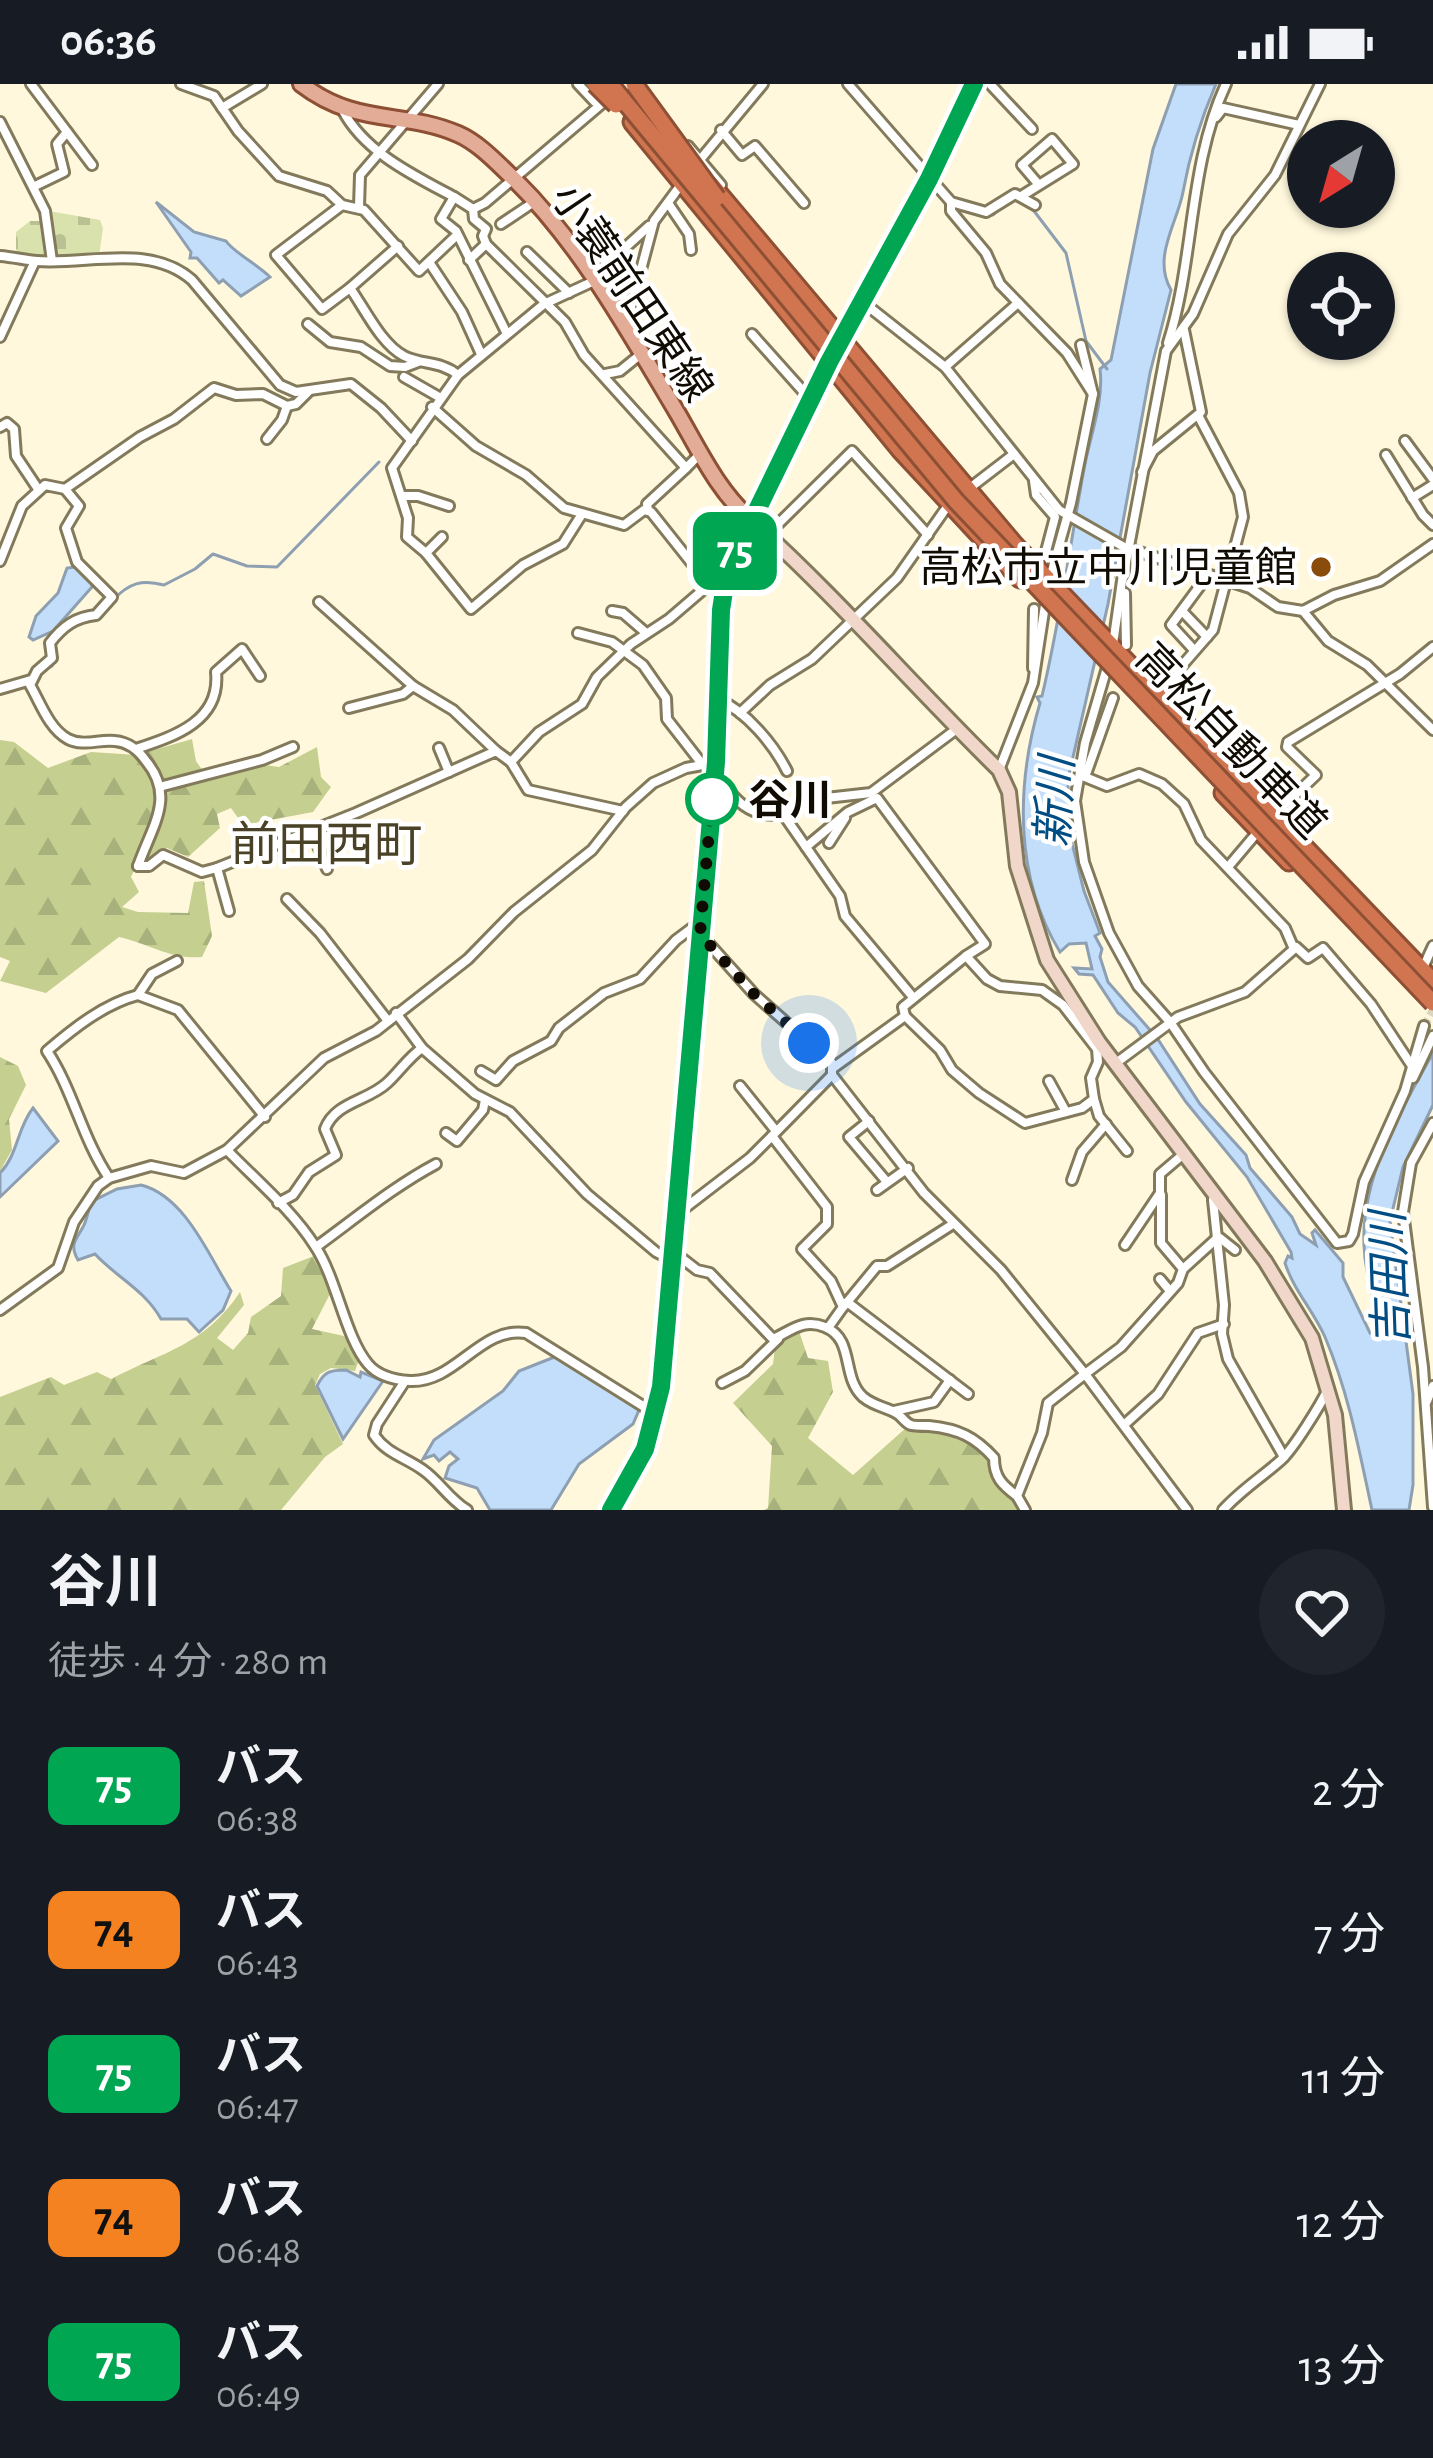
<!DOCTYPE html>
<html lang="ja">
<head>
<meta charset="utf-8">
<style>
  body { margin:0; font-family:"Alegreya Sans","Noto Sans JP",sans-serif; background:#20242c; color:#f1f3f6; height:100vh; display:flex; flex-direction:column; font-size:45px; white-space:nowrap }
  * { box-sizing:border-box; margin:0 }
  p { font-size:39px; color:#9ea1a6 }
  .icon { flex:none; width:66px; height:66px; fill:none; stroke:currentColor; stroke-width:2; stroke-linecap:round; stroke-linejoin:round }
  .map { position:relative; height:1426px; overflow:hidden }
  .side { display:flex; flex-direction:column; background:#171b24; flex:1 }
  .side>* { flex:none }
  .badge { padding:0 24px; border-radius:18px; font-size:42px; line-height:78px }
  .needle { width:78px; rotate:217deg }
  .tools { position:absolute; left:1287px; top:36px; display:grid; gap:24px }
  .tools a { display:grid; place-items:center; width:108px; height:108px; border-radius:50%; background:#171b24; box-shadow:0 3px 9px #0004; font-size:60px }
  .you { position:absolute; width:60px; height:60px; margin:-30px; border:9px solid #fff; border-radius:50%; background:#1a73e8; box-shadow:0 0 0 18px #1a73e833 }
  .map>.badge { position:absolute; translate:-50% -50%; box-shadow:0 0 0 6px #fff }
  .round { display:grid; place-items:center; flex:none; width:126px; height:126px; border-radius:63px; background:#20242c }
  .headline { display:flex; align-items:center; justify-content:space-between; height:204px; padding:0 48px }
  h1 { font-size:57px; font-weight:700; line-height:90px }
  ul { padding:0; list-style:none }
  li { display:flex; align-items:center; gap:36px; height:144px; padding:0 48px }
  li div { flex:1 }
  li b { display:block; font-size:45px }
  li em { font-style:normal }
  li .badge { min-width:132px; font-weight:700; text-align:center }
  .status { display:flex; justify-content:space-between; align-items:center; height:84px; padding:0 60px; background:#171b24; direction:ltr }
  .status svg { height:33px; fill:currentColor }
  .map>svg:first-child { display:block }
  .forest { fill:url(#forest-firs) }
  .cemetery { fill:url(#cemetery-stones) }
  .water { fill:#c2defb; stroke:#8d9fb1; stroke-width:3 }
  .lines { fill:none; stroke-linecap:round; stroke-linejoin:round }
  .stream { stroke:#8d9fb1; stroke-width:3 }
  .street-tunnel { stroke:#dbd5bc; stroke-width:8; stroke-dasharray:8 4; stroke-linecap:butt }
  .street-casing { stroke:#837a5c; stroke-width:14 }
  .secondary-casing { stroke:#837a5c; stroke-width:18 }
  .primary-casing { stroke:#8d5035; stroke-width:20 }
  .highway-casing { stroke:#8d5035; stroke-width:21 }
  .street { stroke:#fff; stroke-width:8 }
  .secondary { stroke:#f1d6ca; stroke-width:12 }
  .primary { stroke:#e3ac96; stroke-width:14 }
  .highway { stroke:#d07550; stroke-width:15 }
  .highway-bridge-casing { stroke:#8d5035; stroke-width:21; stroke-linecap:butt }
  .highway-bridge { stroke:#d07550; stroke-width:15 }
  .line-casing { stroke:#fff; stroke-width:27 }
  .line { stroke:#00a651; stroke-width:18 }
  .walk { stroke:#100c03; stroke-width:12; stroke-dasharray:0 21.6 }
  .poi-dot { fill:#894c0a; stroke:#fff; stroke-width:4.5 }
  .stop-dot { fill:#fff; stroke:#00a651; stroke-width:6 }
  .labels { text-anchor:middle; stroke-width:9; stroke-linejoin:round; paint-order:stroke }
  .street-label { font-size:42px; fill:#100c03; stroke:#fff }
  .poi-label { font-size:42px; fill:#100c03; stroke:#fff; text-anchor:end }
  .stop-label { font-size:42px; font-weight:bold; fill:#100c03; stroke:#fff; text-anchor:start }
  .water-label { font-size:45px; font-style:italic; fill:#004d84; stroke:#fff }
  .quarter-label { font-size:48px; fill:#4a4226; stroke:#fff }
</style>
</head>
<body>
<div class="status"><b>06:36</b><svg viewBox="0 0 49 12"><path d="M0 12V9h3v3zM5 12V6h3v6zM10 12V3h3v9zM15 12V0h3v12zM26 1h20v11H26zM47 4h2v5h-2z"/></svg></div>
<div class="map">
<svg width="1433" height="1426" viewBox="0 0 1433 1426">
  <defs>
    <pattern id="forest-firs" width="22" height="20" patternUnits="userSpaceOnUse" patternTransform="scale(3)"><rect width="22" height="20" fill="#c4cf90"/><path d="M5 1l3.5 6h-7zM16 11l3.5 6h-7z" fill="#a7b17b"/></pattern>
    <pattern id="cemetery-stones" width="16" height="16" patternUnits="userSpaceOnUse" patternTransform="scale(3)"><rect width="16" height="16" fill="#d9e2ac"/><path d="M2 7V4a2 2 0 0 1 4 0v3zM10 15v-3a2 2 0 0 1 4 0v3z" fill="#b9c192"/></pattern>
  </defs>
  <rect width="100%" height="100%" fill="#fff8dd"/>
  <g class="forest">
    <path d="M192,655L196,677L208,694L258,680L279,683L317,663L321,693L331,703L313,728L243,741L231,724L217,730L220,744L188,773L167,764L135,784L131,793L139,808L122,823L138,828L188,829L194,798L204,797L212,852L202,873C171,876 150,860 119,853L46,909L0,897L10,877L0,873V656L14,658L48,684L91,668L137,671Z"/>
    <path d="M0,973L18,982L26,1001L9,1035L12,1066L0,1087Z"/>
    <path d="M314,1172L332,1206L312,1245L344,1252L360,1273L355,1287L331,1284L320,1290L315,1301L343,1360L325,1373L281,1426H0V1313L51,1293L64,1301L97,1288L111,1295C165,1267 205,1261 240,1208L244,1221L217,1254L233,1266L248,1249L251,1233L281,1212L283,1184Z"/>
    <path d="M799,1247L808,1274L828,1277L833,1308L808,1354L853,1391L907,1343L983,1357L1022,1426H764L768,1424L772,1362L733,1319L773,1280L776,1255Z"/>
  </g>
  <path class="cemetery" d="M49,127L100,136L103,144L99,173L36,175L16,171V148L30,137H51Z"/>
  <g class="water">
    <path d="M1176,0H1216C1200,37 1190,69 1183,108C1177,140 1152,173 1171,206L1150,289L1108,520L1068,695L1069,747L1084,807L1100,849L1095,852L1102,865L1100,873L1108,898L1157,954L1200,1020L1246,1071L1250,1084L1292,1133L1300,1150L1316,1161L1312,1149L1315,1146L1343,1179V1193L1370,1249L1380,1244C1374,1217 1365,1189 1364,1161C1361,1093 1400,1027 1433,969V1021L1403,1083L1390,1137L1413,1310V1401L1409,1426H1372C1359,1366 1349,1310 1325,1253C1313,1226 1294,1207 1285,1179L1288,1172L1292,1174L1291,1168L1247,1093L1186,1018L1135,943L1118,929L1093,891L1079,890L1074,884L1092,885L1086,859L1069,860L1060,868C1014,793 1016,700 1040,619L1037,613L1042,612C1060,537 1070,461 1084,385C1090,352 1104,318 1100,285L1111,276L1153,65Z"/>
    <path d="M156,118L194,148L226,157C232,167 258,181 270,193L241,212L223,196L219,199L197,174H190L191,168Z"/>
    <path d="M75,483L92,498V503L53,547L33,556L29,553L36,532L58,509L67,484Z"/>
    <path d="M33,1024L58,1057L0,1113V1089C18,1071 17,1044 33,1024Z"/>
    <path d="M141,1101C185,1112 209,1172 231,1207L223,1226L199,1248L187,1235H161C145,1206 116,1193 95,1170L78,1176C69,1160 76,1156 83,1143C88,1134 87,1126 93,1117L117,1105Z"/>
    <path d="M557,1272L639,1326L633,1340L579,1380L551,1426H490L477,1404L445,1394L449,1382L458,1375L450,1368L439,1377L434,1371L423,1375L434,1356L503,1307L519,1287Z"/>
    <path d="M346,1286L360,1293L361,1288L383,1297L343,1355L317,1302C324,1287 331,1286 346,1286Z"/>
  </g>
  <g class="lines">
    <g class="stream">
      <path d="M935,106L946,118"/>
      <path d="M1031,123L1066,169L1086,257L1107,285"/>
      <path d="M982,131H993L1003,121"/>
      <path d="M113,516C129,499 142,495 164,501L195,485L213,470L247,482L277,483L379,378"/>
      <path d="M41,588L52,582L55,569"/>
    </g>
    <path class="street-tunnel" d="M1424,942L1433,926"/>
    <g class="street-casing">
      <g id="street">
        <path d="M31,0L92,81"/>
        <path d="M181,0L214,12L238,47L279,92L327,107L342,121"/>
        <path d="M578,0L595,18"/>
        <path d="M848,0L951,118L986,128L1015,110L1035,121"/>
        <path d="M990,0L1032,45"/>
        <path d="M222,24L262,0"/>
        <path d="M342,25C364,68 413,91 454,113"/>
        <path d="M1216,33L1223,24L1299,41"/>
        <path d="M0,38L45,127L52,177"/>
        <path d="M721,46L742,71L755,62L804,119"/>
        <path d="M688,62L721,101"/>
        <path d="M699,77L763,0"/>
        <path d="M35,102L64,88L57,60L67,48"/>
        <path d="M1023,111L1073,80L1052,55L1022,81L1039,101"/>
        <path d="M951,118V127L986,169L1000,200L1067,269L1093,310"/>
        <path d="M668,119L689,150L691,166"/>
        <path d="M359,123L360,91L438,0"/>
        <path d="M473,125L474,135L486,145L483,152L486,160L565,238L584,271L686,384L699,371"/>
        <path d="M501,140L534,118"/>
        <path d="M457,151L419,187L364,126L342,121L276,171L322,225L350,204C365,225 381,260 404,272C423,281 441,277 458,291"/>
        <path d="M527,168L569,209"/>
        <path d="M0,172C13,173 25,176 37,177C88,181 150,159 192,196L280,301L296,308L351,300L381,324L412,357"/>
        <path d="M469,176L486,160"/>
        <path d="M429,178L462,228L481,270"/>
        <path d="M593,193L649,142"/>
        <path d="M350,204L398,162"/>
        <path d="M864,219L945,283L1059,426L1124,463L1250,504L1278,523L1303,527L1334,511L1380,497L1433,460"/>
        <path d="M627,238L654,137L683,98"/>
        <path d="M308,240L330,258L361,263L390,282L405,283L418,278"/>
        <path d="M507,250L456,147L441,135L454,113L473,125L485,119L605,17"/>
        <path d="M752,250L810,315"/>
        <path d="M0,253L35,177"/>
        <path d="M1168,259C1195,174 1188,82 1226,0"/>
        <path d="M945,283L1018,219"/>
        <path d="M605,290L620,287L641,270"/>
        <path d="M404,293L439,313"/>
        <path d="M432,323L476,362L526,391L564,424L624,441L644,426L651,428L709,501"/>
        <path d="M0,343L7,339L14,345L16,372L38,405"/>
        <path d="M267,355L282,336L287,322"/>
        <path d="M1405,357L1433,395"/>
        <path d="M1386,371L1423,431L1433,441"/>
        <path d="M1142,388L1153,367L1201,328L1184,246"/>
        <path d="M1034,397L1036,411L1055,433L1045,471"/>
        <path d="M65,405L140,353L174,335L214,304L236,311L263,310L287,322L296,320L308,308"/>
        <path d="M404,412H418L449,422"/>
        <path d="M1412,414L1433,401"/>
        <path d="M648,426L647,420L686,384"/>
        <path d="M767,451L852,367L928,451"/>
        <path d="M442,453L426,469L471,525L523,481L563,460L582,430"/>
        <path d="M426,469L407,453L408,434L392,384L458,291L544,220L594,197"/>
        <path d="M0,477L22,422L45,401L65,405L79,422L66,444L77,478L112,513L96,531C76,533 63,542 50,559L52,574L37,587L30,601C40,618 49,645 68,655C83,663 99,655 115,657C128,658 139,667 146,677C176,713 152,742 138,782"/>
        <path d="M1050,494L1071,419L1093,310L1081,261"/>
        <path d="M1123,494L1166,267L1193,230L1228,150L1275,91L1320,0"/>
        <path d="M1125,509L1126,561"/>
        <path d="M319,518L413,602"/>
        <path d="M612,527L623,529L645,548"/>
        <path d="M1182,527L1207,553"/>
        <path d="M1303,527L1328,557L1367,581L1433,646"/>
        <path d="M578,549L612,558L643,581L666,614L667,635L702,680"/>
        <path d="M1113,560L1123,490"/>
        <path d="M1194,566L1171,541L1208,491"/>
        <path d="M1108,580L1085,659L1075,717L1084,778L1109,849L1138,902L1170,938L1204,988L1337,1159L1349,1157L1353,1150L1364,1098L1405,1007L1424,942"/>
        <path d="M1033,584L1034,525"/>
        <path d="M0,605L31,596"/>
        <path d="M1171,610L1179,585L1213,546L1243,433L1239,409L1199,333"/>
        <path d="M719,616C746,627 774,661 787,687"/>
        <path d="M349,624L403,610L413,602L453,626L496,667"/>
        <path d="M740,629L770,601L812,575L897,494L949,420L1014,370"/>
        <path d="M439,664L449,688"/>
        <path d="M136,665C175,652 221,637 216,588L242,565L260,592"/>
        <path d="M511,678L539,648L582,620L597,593L631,560L669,535L718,493L726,492"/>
        <path d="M999,686L1033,599L1045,521"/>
        <path d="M716,690C734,715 749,735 783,730L840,812L845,832L912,912"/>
        <path d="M1085,693L1107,702L1139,690L1162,700L1184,720L1201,756L1285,844L1294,865L1245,908L1178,933L1116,979"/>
        <path d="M1085,693L1113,614"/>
        <path d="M163,702L262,676L293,663"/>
        <path d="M1276,729L1316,691L1287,663L1288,658L1400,590L1433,563"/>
        <path d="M783,730L808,716L871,709L958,644"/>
        <path d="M312,747L327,785"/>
        <path d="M829,759L845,734"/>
        <path d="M806,763L848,728L877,714L985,860L966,872"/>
        <path d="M138,782H149L163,771L202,788L217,784L356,729L496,667L511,678L528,706L623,727"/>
        <path d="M1228,783L1261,744"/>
        <path d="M217,784L229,827"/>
        <path d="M287,815L320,849L388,937"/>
        <path d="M702,852L754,910L832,979V991L772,1052"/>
        <path d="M1296,863L1308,874L1323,864L1371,920L1412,982"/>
        <path d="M1422,886L1433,862"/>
        <path d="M138,911L178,926L265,1033"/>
        <path d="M396,929L422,964L475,1010L510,1028L587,1110L656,1168L670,1175"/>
        <path d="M905,932L903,923L966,872L987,895L1000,902L1042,906L1063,921L1097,965L1098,978L1091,994L1094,1015"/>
        <path d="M833,984L905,932L940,966L952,986L979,1009L1025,1039L1082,1024L1094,1015L1099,1032L1127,1067"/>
        <path d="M481,987L496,996L513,977L551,957L559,944L604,909L640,895L676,856L700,838"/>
        <path d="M832,991L924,1109L1001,1186L1085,1290L1121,1263L1178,1199L1183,1185L1215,1156L1220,1154L1235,1166"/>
        <path d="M1413,994L1433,952"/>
        <path d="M1049,997L1066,1028"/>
        <path d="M740,1002L776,1047"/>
        <path d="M869,1037L849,1053L887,1098"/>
        <path d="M1433,1039L1411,1079L1403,1128L1423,1283L1433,1423"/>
        <path d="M446,1049L457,1057L483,1026L485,1016"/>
        <path d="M227,1066C257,1097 292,1126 315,1162C337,1195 345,1253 368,1280C378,1292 395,1296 410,1297C456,1299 480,1242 526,1249L654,1329"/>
        <path d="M109,1094C82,1054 73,1006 47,967C74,944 104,920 138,911L152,890L177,877"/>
        <path d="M1072,1096L1082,1068L1106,1040"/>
        <path d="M877,1106L908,1084"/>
        <path d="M1161,1111V1159L1183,1185"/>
        <path d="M1213,1116L1224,1221L1222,1250L1228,1275L1284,1373"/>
        <path d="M278,1119L293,1111L309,1088L336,1071L325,1045C335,1018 368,1017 387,999C399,988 408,974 422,964"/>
        <path d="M677,1130L750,1074L772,1052L827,1123V1140L802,1165L831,1197L843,1223L828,1244"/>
        <path d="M1125,1161L1160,1109V1090L1180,1073"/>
        <path d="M316,1163C356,1134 393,1103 436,1080"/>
        <path d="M675,1169L697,1186L710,1189L773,1255C791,1247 803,1234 825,1243C855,1255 841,1293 863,1313C874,1322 885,1323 896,1329C902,1332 905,1339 911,1341C913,1342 927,1342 929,1342C959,1345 975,1353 994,1374C994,1393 1002,1401 1017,1412"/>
        <path d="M1160,1195L1170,1207"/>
        <path d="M847,1218L968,1310"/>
        <path d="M844,1222L877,1182H887L953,1140"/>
        <path d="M0,1226L58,1184L74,1138L98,1102L109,1094L151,1082L184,1089L227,1066L324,974L376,947L468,875L514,828L592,766L626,723L653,699L686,684L713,679"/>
        <path d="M405,1297L377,1340L374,1351C387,1370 405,1373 423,1386C439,1397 449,1415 467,1426"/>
        <path d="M722,1299L745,1287L778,1255"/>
        <path d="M1427,1317L1433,1302"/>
        <path d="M894,1327L934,1318L950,1296"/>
        <path d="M1125,1340L1158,1310L1198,1249L1224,1240"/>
        <path d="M1025,1426L1017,1412L1042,1349L1048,1319L1085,1290L1187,1426"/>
        <path d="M1223,1426C1241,1406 1262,1393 1281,1376C1294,1364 1321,1320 1328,1305"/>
      </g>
    </g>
    <g class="secondary-casing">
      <path id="secondary" d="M751,436C838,514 915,604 999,686L1009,708L1017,782L1047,876L1099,958L1265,1177L1312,1254L1335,1331L1344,1426"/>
    </g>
    <g class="primary-casing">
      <g id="primary">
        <path d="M301,0C357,43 403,26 458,50C479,59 498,80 515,96C582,162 630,250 678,330C700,368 718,407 751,436"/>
        <path d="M611,1426L645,1365L661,1303L715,678L721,526L727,488L829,278L910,134L974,0"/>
      </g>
    </g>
    <g class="highway-casing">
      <g id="highway">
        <path d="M632,38L901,367L1020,495"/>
        <path d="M711,100L1014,460L1433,897"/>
        <path d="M1223,709L1289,778"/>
      </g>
    </g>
    <use href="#street" class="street"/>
    <use href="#secondary" class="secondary"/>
    <use href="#primary" class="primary"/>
    <use href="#highway" class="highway"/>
    <g class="highway-bridge-casing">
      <g id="highway-bridge">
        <path d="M595,0L616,21"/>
        <path d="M610,0L956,417L1433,919"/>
        <path d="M634,0L717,114"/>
      </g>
    </g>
    <use href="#highway-bridge" class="highway-bridge"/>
  </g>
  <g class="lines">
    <g class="line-casing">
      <path id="line" d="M611,1426L645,1365L661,1303L716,678L721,526L727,488L829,278L929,95L974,0"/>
    </g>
    <use href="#line" class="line"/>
    <path class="walk" d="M712,715L700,850L754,910L809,959"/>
  </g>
  <circle class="poi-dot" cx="1321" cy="483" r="12"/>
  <circle class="stop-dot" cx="712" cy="715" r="24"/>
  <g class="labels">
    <g class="street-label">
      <text transform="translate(633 208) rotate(56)" y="15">小蓑前田東線</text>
      <text transform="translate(1232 656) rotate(46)" y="15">高松自動車道</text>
    </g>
    <g class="poi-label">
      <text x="1297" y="498">高松市立中川児童館</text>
    </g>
    <g class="stop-label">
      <text x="748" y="730">谷川</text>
    </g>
    <g class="water-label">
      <text transform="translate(1054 718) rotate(-87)" y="16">新川</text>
      <text transform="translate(1389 1195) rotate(-92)" y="16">吉田川</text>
    </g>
    <g class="quarter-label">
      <text x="326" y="777">前田西町</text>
    </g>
  </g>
</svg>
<div class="tools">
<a><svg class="needle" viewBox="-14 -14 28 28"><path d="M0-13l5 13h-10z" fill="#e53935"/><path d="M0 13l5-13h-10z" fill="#9ea1a6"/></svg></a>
<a><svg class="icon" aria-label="locate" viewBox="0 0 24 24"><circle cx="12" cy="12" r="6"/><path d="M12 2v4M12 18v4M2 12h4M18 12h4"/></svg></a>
</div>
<div class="you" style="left:809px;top:959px"></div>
<b class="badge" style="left:735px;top:467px;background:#00a651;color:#fff">75</b>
</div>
<section class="side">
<div class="headline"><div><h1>谷川</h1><p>徒歩 · 4 分 · 280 m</p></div><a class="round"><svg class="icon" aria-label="heart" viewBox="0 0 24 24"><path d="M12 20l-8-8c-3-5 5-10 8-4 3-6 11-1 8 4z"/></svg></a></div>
<ul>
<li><span class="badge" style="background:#00a651;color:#fff">75</span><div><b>バス</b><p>06:38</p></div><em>2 分</em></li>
<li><span class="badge" style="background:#f58220;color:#111">74</span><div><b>バス</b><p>06:43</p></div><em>7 分</em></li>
<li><span class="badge" style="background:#00a651;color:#fff">75</span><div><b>バス</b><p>06:47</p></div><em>11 分</em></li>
<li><span class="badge" style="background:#f58220;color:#111">74</span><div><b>バス</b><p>06:48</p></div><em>12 分</em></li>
<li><span class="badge" style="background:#00a651;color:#fff">75</span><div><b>バス</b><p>06:49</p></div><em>13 分</em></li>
</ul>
</section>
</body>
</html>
